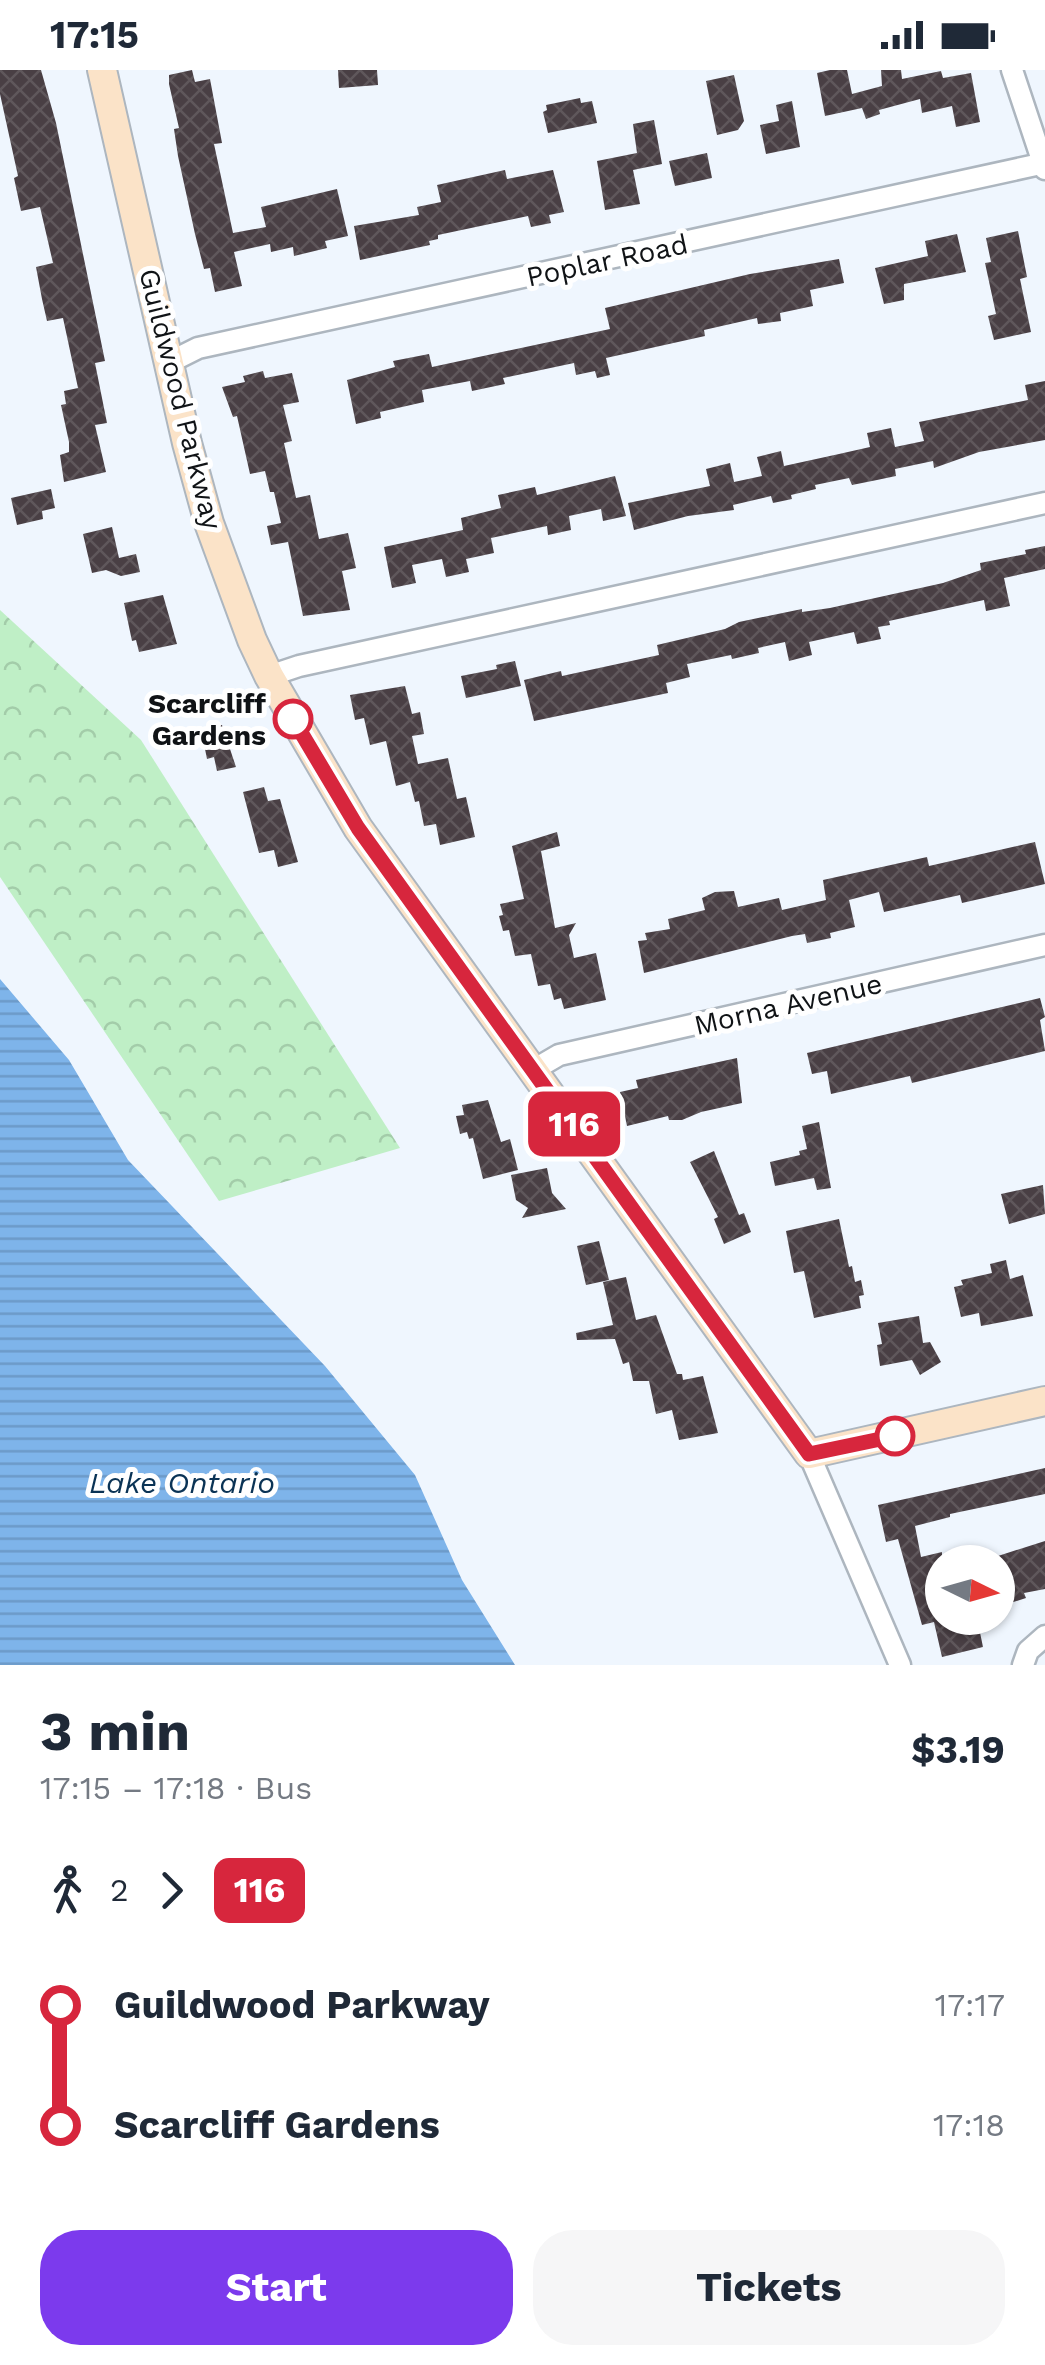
<!DOCTYPE html>
<html lang="en">
<head>
<meta charset="utf-8">
<style>
  body { margin:0; font-family:"Work Sans",sans-serif; background:#f6f6f7; color:#1f2937; height:100vh; display:flex; flex-direction:column; font-size:38px; white-space:nowrap }
  * { box-sizing:border-box; margin:0 }
  p { font-size:32px; color:#747a83 }
  .icon { flex:none; width:55px; height:55px; fill:none; stroke:currentColor; stroke-width:2; stroke-linecap:round; stroke-linejoin:round }
  .map { position:relative; height:1595px; overflow:hidden }
  .panel { display:flex; flex-direction:column; background:#fff; flex:1 }
  .panel>* { flex:none }
  .badge { padding:0 20px; border-radius:15px; font-size:35px; line-height:65px }
  .needle { width:65px; rotate:95deg }
  .tools { position:absolute; left:925px; top:1475px; display:grid; gap:20px }
  .tools a { display:grid; place-items:center; width:90px; height:90px; border-radius:50%; background:#fff; box-shadow:0 2px 8px #0004; font-size:50px }
  .map>.badge { position:absolute; translate:-50% -50%; box-shadow:0 0 0 5px #fff }
  .legs { display:flex; align-items:center; gap:15px; height:110px; padding:0 40px; font-size:32px }
  .legs p { margin-inline-start:auto }
  .summary { display:flex; align-items:center; justify-content:space-between; height:170px; padding:0 40px }
  h1 { font-size:55px; font-weight:700; line-height:75px }
  .action { display:flex; gap:20px; margin-top:auto; padding:20px 40px }
  .action a { flex:1; height:115px; border-radius:40px; background:#7c3aed; color:#fff; font-size:40px; font-weight:700; line-height:115px; text-align:center }
  .action a+a { background:#f6f6f7; color:#1f2937 }
  ul { padding:0 40px; list-style:none }
  li { display:flex; align-items:center; gap:35px; height:120px; font-size:38px }
  li i { display:grid; place-items:center; width:15px; height:100%; margin:0 12px; background:currentColor }
  li i::after { content:''; width:25px; height:25px; margin:-12px; border:8px solid; border-radius:50%; background:#fff }
  li p { margin-inline-start:auto }
  li:first-child i { background:linear-gradient(#0000 50%,currentColor 0) }
  li:last-child i { background:linear-gradient(currentColor 50%,#0000 0) }
  .status { display:flex; justify-content:space-between; align-items:center; height:70px; padding:0 50px; background:#fff; direction:ltr }
  .status svg { height:28px; fill:currentColor }
  .map>svg:first-child { display:block }
  .forest { fill:url(#forest-crowns) }
  .water { fill:url(#water-rules) }
  .building { fill:url(#building-cross-hatch) }
  .lines { fill:none; stroke-linecap:round; stroke-linejoin:round }
  .street-casing { stroke:#adb6bf; stroke-width:25 }
  .secondary-casing { stroke:#adb6bf; stroke-width:32 }
  .street { stroke:#fff; stroke-width:20 }
  .secondary { stroke:#fbe3c8; stroke-width:28 }
  .line-1-casing { stroke:#fff; stroke-width:22 }
  .line-1 { stroke:#d7263d; stroke-width:15 }
  .stop-1-dot { fill:#fff; stroke:#d7263d; stroke-width:5 }
  .labels { text-anchor:middle; stroke-width:10; stroke-linejoin:round; paint-order:stroke }
  .street-label { font-size:28px; fill:#101316; stroke:#fff }
  .stop-label { font-size:28px; font-weight:bold; fill:#101316; stroke:#fff; text-anchor:end }
  .water-label { font-size:30px; font-style:italic; fill:#0a3355; stroke:#fff }
</style>
</head>
<body>
<div class="status"><b>17:15</b><svg viewBox="0 0 49 12"><path d="M0 12V9h3v3zM5 12V6h3v6zM10 12V3h3v9zM15 12V0h3v12zM26 1h20v11H26zM47 4h2v5h-2z"/></svg></div>
<div class="map">
<svg width="1045" height="1595" viewBox="0 0 1045 1595">
  <defs>
    <pattern id="forest-crowns" width="20" height="18" patternUnits="userSpaceOnUse" patternTransform="scale(2.5)"><rect width="20" height="18" fill="#bfefc6"/><path d="M2 6a3 3 0 1 1 6 0M12 15a3 3 0 1 1 6 0" fill="none" stroke="#a3cca9"/></pattern>
    <pattern id="water-rules" width="6" height="5" patternUnits="userSpaceOnUse" patternTransform="scale(2.5)"><rect width="6" height="5" fill="#7eb4ea"/><path d="M0 2.5h6" fill="none" stroke="#6c9ac8"/></pattern>
    <pattern id="building-cross-hatch" width="8" height="8" patternUnits="userSpaceOnUse" patternTransform="scale(2.5)"><rect width="8" height="8" fill="#493f44"/><path d="M0 0l8 8M0 8l8-8" fill="none" stroke="#5f575b"/></pattern>
  </defs>
  <rect width="100%" height="100%" fill="#eff6fe"/>
  <path class="forest" d="M0,540L141,670L400,1078L219,1131L0,807Z"/>
  <path class="water" d="M0,909L69,990L128,1090L325,1296L415,1405L462,1510L515,1595H0Z"/>
  <g class="building">
    <path d="M0,0H41L56,53L105,291L95,293L107,353L95,355L106,402L64,412L60,385L69,382V372L61,335L66,334L64,321L78,318L63,248L47,251L42,229L36,197L53,193L40,137L21,141L14,108L18,106L0,24Z"/>
    <path d="M192,0L195,12L210,9L222,73L214,74L233,163L266,157L261,137L337,119L348,166L325,171L327,178L294,186L293,177L271,182L270,174L234,182L242,216L215,222L210,198L204,199L195,164L178,86L174,59L179,58L169,14V5Z"/>
    <path d="M338,0H377L378,15L339,18Z"/>
    <path d="M830,0H847L852,24L882,16L881,0H901L902,9L941,1L943,8L971,3L980,52L956,57L952,36L922,43L920,29L879,40L880,44L866,49L862,38L825,46L817,3Z"/>
    <path d="M734,5L744,51L738,60L717,65L706,11Z"/>
    <path d="M580,28L581,33L592,31L597,53L548,63L543,42L547,40L546,35Z"/>
    <path d="M792,31L800,77L766,84L760,55L779,51L776,35Z"/>
    <path d="M654,50L662,94L633,100L640,134L605,140L597,91L637,83L633,54Z"/>
    <path d="M707,83L712,108L675,116L669,91Z"/>
    <path d="M505,100L507,109L553,100L564,142L549,145L551,153L531,157L528,146L438,165V169L429,171L430,175L360,190L354,156L419,145L417,137L441,132L437,115Z"/>
    <path d="M1018,161L1027,207L1020,209L1031,262L994,270L988,246L996,244L985,193L991,192L986,168Z"/>
    <path d="M957,164L966,202L904,214V230L884,234L875,198L928,186L925,171Z"/>
    <path d="M839,189L844,213L810,220L813,236L780,243L781,251L758,254L757,248L704,260L705,266L606,288L610,305L597,308L595,301L576,305L574,293L503,308L505,314L472,321L470,311L422,320L424,332L380,342L381,348L356,354L347,310L395,297L393,291L429,284L432,297L610,259L605,238L750,204Z"/>
    <path d="M263,301L265,308L292,303L299,332L283,335L292,371L284,373L296,428L310,425L319,469L348,463L356,498L342,501L350,540L303,546L288,472L271,475L267,456L281,453L274,422H270L265,401L250,404L237,346L233,347L222,317L245,312L243,306Z"/>
    <path d="M1045,311V370L979,382L934,398L933,391L895,399L896,406L877,410L852,415L849,408L815,415L816,419L791,425L792,429L773,433L771,426L733,435L734,440L688,446L634,460L628,433L710,416L706,399L730,393L734,412L762,406L757,387L781,381L784,396L839,384L870,377L867,363L891,358L895,377L924,371L919,352L1028,330L1025,315Z"/>
    <path d="M615,406L626,446L603,451L601,439L569,446L571,460L548,465L547,456L491,468L494,483L466,489L469,502L446,507L442,489L412,495L416,513L392,518L384,477L463,460L461,448L501,438L498,425L535,417L537,425Z"/>
    <path d="M51,419L55,438L42,441L43,449L17,455L11,428Z"/>
    <path d="M112,457L119,488L136,484L140,502L121,506L106,500L92,503L83,464Z"/>
    <path d="M1045,476V499L1004,508L1010,536L986,541L984,530L889,551L890,555L878,557L881,569L857,574L854,562L809,572L812,585L789,591L785,572L758,578L759,583L732,589L731,585L687,594L690,607L666,613L668,623L534,651L524,610L561,601L562,606L659,585L657,575L725,559L739,552L802,539V542L830,538L943,513L981,500L980,493L1026,484L1025,480Z"/>
    <path d="M163,525L177,574L139,582L136,570L132,571L124,533Z"/>
    <path d="M515,591L521,616L466,628L461,606L497,599L496,595Z"/>
    <path d="M405,616L412,644L420,642L424,664L412,666L418,694L448,688L457,729L466,727L475,767L440,775L436,754L424,756L419,731L415,732L410,712L396,716L386,671L370,675L364,648L355,650L350,625Z"/>
    <path d="M222,655L236,697L217,701L214,687L207,689L201,659Z"/>
    <path d="M264,717L268,731L280,729L298,792L278,797L274,780L259,783L243,722Z"/>
    <path d="M557,762L560,776L541,781L555,858L576,853L569,865L574,888L596,883L606,930L564,939L561,928L554,930L550,914L538,916L531,884L515,886L509,860L503,861L499,846L503,845L500,834L524,829L512,776Z"/>
    <path d="M1035,772L1045,814L962,833L960,825L884,842L879,822L849,830L855,857L830,863L831,868L807,873L805,864L792,866L644,903L638,871L647,870L645,863L670,859L668,849L705,840L702,828L715,822L734,821L738,837L779,828L782,840L826,830L823,810L927,787L929,796Z"/>
    <path d="M1040,928L1045,947L1040,950L1045,981L912,1013L910,1006L831,1024L827,1001L812,1004L807,983Z"/>
    <path d="M737,988L742,1033L701,1042L682,1050H669L668,1046L627,1056L620,1022L638,1018L636,1010Z"/>
    <path d="M488,1030L501,1072L510,1069L518,1100L483,1109L473,1068L469,1069L467,1062L460,1064L456,1046L464,1045L462,1035Z"/>
    <path d="M819,1052L831,1118L817,1120L814,1108L775,1116L770,1092L800,1085L799,1081L807,1079L802,1056Z"/>
    <path d="M714,1081L739,1145L744,1143L751,1162L724,1174L714,1149L718,1147L690,1092Z"/>
    <path d="M547,1098L552,1123L566,1139L522,1148L528,1138L516,1130L511,1105Z"/>
    <path d="M1043,1115L1045,1144L1009,1154L1001,1124Z"/>
    <path d="M839,1149L849,1197L852,1196L855,1212L861,1210L864,1225L859,1226L861,1238L814,1248L804,1201L794,1203L786,1161Z"/>
    <path d="M599,1171L609,1210L586,1215L577,1176Z"/>
    <path d="M1006,1190L1010,1209L1023,1205L1033,1246L981,1256L979,1243L961,1247L954,1217L963,1215L961,1210L992,1203L990,1194Z"/>
    <path d="M626,1207L636,1250L656,1245L677,1304H682L683,1310L703,1306L718,1363L679,1370L672,1340L656,1344L649,1311H633L629,1292L623,1294L615,1269L577,1270L576,1263L613,1255L603,1212Z"/>
    <path d="M919,1246L923,1273L930,1272L941,1292L920,1305L912,1290L880,1296L877,1275L882,1274L878,1253Z"/>
    <path d="M1045,1398V1424L950,1444V1447L915,1456L921,1487L942,1482V1548H977L983,1577L942,1587L934,1552L922,1555L898,1469L886,1472L878,1435Z"/>
    <path d="M1045,1471V1519L1024,1523L1026,1528L998,1537V1486Z"/>
  </g>
  <g class="lines">
    <g class="street-casing">
      <g id="street">
        <path d="M1012,0L1045,99"/>
        <path d="M170,292L198,278L1045,93"/>
        <path d="M269,606L299,596L1045,433"/>
        <path d="M535,999L559,985L1045,875"/>
        <path d="M809,1384L900,1595"/>
        <path d="M1023,1595L1028,1581L1045,1566"/>
      </g>
    </g>
    <g class="secondary-casing">
      <path id="secondary" d="M102,0L187,373L209,453L252,570L269,606L358,758L809,1384L1045,1331"/>
    </g>
    <use href="#street" class="street"/>
    <use href="#secondary" class="secondary"/>
  </g>
  <g class="lines">
    <g class="line-1-casing">
      <path id="line-1" d="M293,649L358,758L809,1384L895,1366"/>
    </g>
    <use href="#line-1" class="line-1"/>
  </g>
  <g class="stop-1-dot">
    <circle cx="293" cy="649" r="18"/>
    <circle cx="895" cy="1366" r="18"/>
  </g>
  <g class="labels">
    <g class="street-label">
      <text transform="translate(607 190) rotate(-12)" y="10">Poplar Road</text>
      <text transform="translate(181 329) rotate(76)" y="10">Guildwood Parkway</text>
      <text transform="translate(788 934) rotate(-13)" y="10">Morna Avenue</text>
    </g>
    <g class="stop-label">
      <text x="266" y="643">Scarcliff<tspan x="266" dy="32">Gardens</tspan></text>
    </g>
    <g class="water-label">
      <text x="182" y="1423">Lake Ontario</text>
    </g>
  </g>
</svg>
<div class="tools">
<a><svg class="needle" viewBox="-14 -14 28 28"><path d="M0-13l5 13h-10z" fill="#e53935"/><path d="M0 13l5-13h-10z" fill="#747a83"/></svg></a>
</div>
<b class="badge" style="left:574px;top:1054px;background:#d7263d;color:#fff">116</b>
</div>
<section class="panel">
<div class="summary"><div><h1>3 min</h1><p>17:15 – 17:18 · Bus</p></div><b>$3.19</b></div>
<div class="legs"><svg class="icon" aria-label="walk" viewBox="0 0 24 24"><circle cx="13" cy="4" r="2"/><path d="M13 8l-2 6 4 7M11 14l-3 7M7 12l3-4h3l4 4"/></svg>2<svg class="icon" aria-label="forward" viewBox="0 0 24 24"><path d="M9 5l7 7-7 7"/></svg><b class="badge" style="background:#d7263d;color:#fff">116</b></div>
<ul>
<li><i style="color:#d7263d"></i><b>Guildwood Parkway</b><p>17:17</p></li>
<li><i style="color:#d7263d"></i><b>Scarcliff Gardens</b><p>17:18</p></li>
</ul>
<div class="action"><a>Start</a><a>Tickets</a></div>
</section>
</body>
</html>
